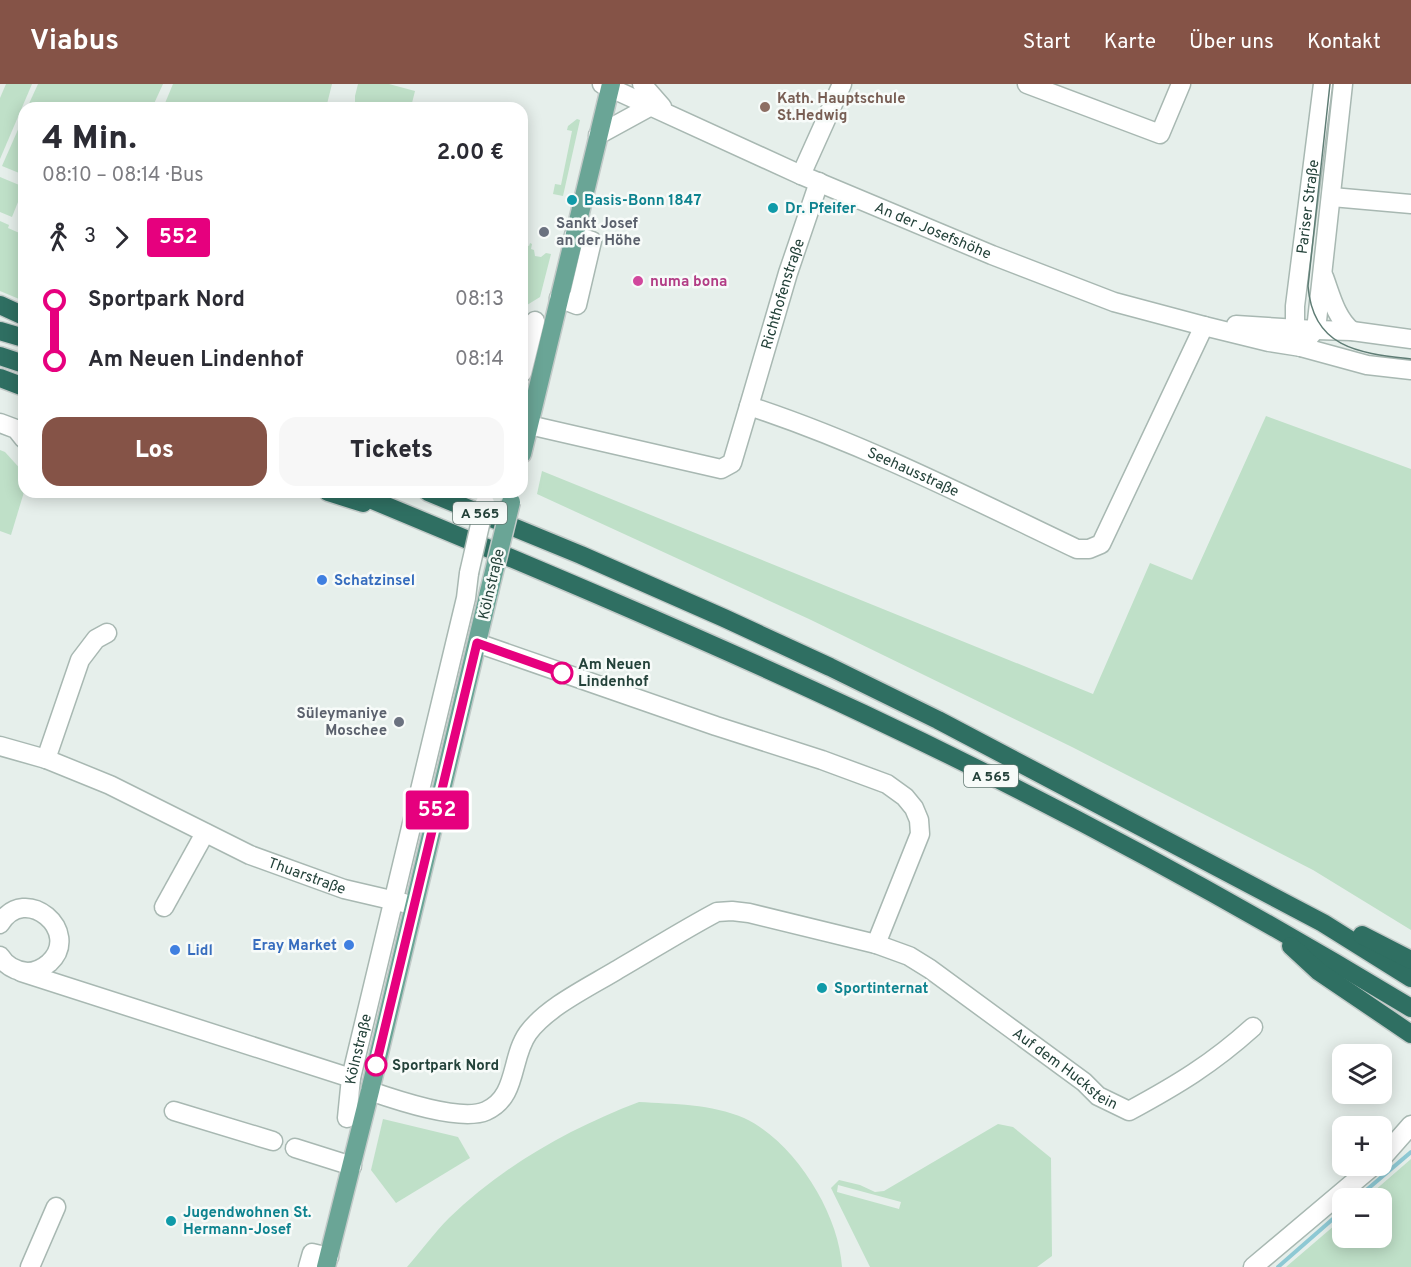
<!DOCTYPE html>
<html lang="de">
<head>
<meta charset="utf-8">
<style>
  body { margin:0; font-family:Overpass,sans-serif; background:#f7f7f7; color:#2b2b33; height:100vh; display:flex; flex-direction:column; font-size:22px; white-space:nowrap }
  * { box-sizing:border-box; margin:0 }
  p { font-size:20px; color:#7c7c81 }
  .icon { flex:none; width:33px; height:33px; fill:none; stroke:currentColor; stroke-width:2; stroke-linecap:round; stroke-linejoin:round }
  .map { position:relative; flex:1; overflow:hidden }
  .panel { position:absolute; left:18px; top:18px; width:510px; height:396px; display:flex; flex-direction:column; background:#fff; border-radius:18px; box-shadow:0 3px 15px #0003 }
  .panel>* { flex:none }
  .badge { padding:0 12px; border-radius:4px; font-size:21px; line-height:39px }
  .buttons { position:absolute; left:1332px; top:960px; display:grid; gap:12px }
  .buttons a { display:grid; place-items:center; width:60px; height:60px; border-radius:12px; background:#fff; box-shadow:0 3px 15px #0003; font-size:30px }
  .map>.badge { position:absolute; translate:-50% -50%; box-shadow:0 0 0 3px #fff }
  .legs { display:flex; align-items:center; gap:9px; height:66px; padding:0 24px; font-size:20px }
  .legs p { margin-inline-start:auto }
  .headline { display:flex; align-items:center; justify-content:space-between; height:102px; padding:0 24px }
  h1 { font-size:33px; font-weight:800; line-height:45px }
  .action { display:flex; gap:12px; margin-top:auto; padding:12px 24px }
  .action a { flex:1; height:69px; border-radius:18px; background:#855347; color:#fff; font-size:24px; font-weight:800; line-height:69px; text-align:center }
  .action a+a { background:#f7f7f7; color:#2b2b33 }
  ul { padding:0 24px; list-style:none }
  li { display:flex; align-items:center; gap:21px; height:60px; font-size:22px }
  li i { display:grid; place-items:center; width:9px; height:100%; margin:0 8px; background:currentColor }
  li i::after { content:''; width:15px; height:15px; margin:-8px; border:4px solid; border-radius:50%; background:#fff }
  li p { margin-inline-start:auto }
  li:first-child i { background:linear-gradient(#0000 50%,currentColor 0) }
  li:last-child i { background:linear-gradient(currentColor 50%,#0000 0) }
  header { display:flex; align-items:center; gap:36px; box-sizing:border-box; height:84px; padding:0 30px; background:#855347; color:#fff }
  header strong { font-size:28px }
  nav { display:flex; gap:33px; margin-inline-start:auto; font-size:21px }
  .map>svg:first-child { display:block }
  .green { fill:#bfe0c8; fill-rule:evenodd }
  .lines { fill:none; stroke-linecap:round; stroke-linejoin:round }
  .stream { stroke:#8ec9d4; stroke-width:4 }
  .minor-casing { stroke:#a8b8b2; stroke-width:21 }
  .major-casing { stroke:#c2cac8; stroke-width:21 }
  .highway-casing { stroke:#c2cac8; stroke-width:21 }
  .minor { stroke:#fff; stroke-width:18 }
  .major { stroke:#6aa596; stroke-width:18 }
  .highway { stroke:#2f6f62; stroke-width:18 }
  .tram { stroke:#5f7d75; stroke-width:1.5 }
  .minor-bridge-casing { stroke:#a8b8b2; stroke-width:21; stroke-linecap:butt }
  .major-bridge-casing { stroke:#c2cac8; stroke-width:21; stroke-linecap:butt }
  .minor-bridge { stroke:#fff; stroke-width:18 }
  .major-bridge { stroke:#6aa596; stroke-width:18 }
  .line-1-casing { stroke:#fff; stroke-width:14 }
  .line-1 { stroke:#e6007e; stroke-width:9 }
  .education-dot { fill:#8d6e63; stroke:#f7fbf9; stroke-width:2 }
  .culture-dot { fill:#0f9aa8; stroke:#f7fbf9; stroke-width:2 }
  .worship-dot { fill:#6b7280; stroke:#f7fbf9; stroke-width:2 }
  .hotel-dot { fill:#d1479c; stroke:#f7fbf9; stroke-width:2 }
  .shop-dot { fill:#3f7fe0; stroke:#f7fbf9; stroke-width:2 }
  .stop-1-dot { fill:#fff; stroke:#e6007e; stroke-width:3 }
  .labels { text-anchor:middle; stroke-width:5; stroke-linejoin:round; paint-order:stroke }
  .shield { fill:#f7fbf9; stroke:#637a73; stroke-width:1.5 }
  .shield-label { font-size:14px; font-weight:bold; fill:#24423a }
  .education-label { font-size:15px; font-weight:bold; fill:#785e54; stroke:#f7fbf9; text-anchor:start }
  .culture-label { font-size:15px; font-weight:bold; fill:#0d838f; stroke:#f7fbf9; text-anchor:start }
  .street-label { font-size:15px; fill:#24423a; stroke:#f7fbf9 }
  .worship-label { font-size:15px; font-weight:bold; fill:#5b616d; stroke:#f7fbf9; text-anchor:start }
  .hotel-label { font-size:15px; font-weight:bold; fill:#b23c85; stroke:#f7fbf9; text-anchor:start }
  .shop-label { font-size:15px; font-weight:bold; fill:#366cbe; stroke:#f7fbf9; text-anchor:start }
  .stop-label { font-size:15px; font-weight:bold; fill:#24423a; stroke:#f7fbf9; text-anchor:start }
</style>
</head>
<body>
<header>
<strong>Viabus</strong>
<nav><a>Start</a><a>Karte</a><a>Über uns</a><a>Kontakt</a></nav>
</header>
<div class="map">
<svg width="1411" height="1183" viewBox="0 0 1411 1183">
  <rect width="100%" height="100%" fill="#e6efeb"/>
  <g class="green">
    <path d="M6,0H32L0,75V14Z"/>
    <path d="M38,0H163L152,24H27Z"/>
    <path d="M173,0H332L326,24H163Z"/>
    <path d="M358,0H389L415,7L412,19L402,24H359L355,21V12Z"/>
    <path d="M24,32V91L2,82Z"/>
    <path d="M577,35L580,36L563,112L553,110L555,100L561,101L572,47L567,46L568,42Z"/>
    <path d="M0,93L24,103L12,133L0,128Z"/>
    <path d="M0,137L9,141L8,144L24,151V217L0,207Z"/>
    <path d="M530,159L532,160L531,165L534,166L535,172L541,173L546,169L551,170L540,213L527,221L522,220V160L529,162Z"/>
    <path d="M1266,332L1411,385V846L1313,786L1072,663L809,535L537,410L542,387L1093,610L1150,479L1192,496Z"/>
    <path d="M0,366L5,368L24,389V408L11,451L0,447Z"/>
    <path d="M639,1018C673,1020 712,1020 744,1034C794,1057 839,1129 842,1183H407C421,1167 434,1149 449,1134C503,1082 568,1045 639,1018Z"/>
    <path d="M383,1035L458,1053L470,1074L396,1119L371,1086Z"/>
    <path d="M998,1040L1013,1043L1051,1074L1052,1172L1037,1183H870L831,1104L839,1096L860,1101L875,1108L884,1107ZM838,1101L901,1118L899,1125L837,1108Z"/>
    <path d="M1411,1075V1183H1286L1342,1135V1154H1382V1114H1366Z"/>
  </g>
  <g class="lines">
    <g class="stream">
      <path d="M1357,1114L1411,1068"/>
      <path d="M1278,1183L1342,1127"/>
    </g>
    <g class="minor-casing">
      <g id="minor">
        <path id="s1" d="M602,0L801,91L992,171L1114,218L1204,242L1269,258L1301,263L1367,281L1411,286"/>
        <path d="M642,0L662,23"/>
        <path d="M1027,0L1160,50L1181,0"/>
        <path d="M598,51L651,22"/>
        <path d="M801,91L842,0"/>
        <path d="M1332,113L1411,120"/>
        <path d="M1324,193C1331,212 1336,234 1352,247"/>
        <path d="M559,214L577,221L592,157L574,151"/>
        <path d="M1236,241L1315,246L1352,247L1411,255"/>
        <path d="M1301,263L1315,246L1317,237L1343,0"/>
        <path id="s2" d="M1301,263L1295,245V222L1323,0"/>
        <path d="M522,289L535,237"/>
        <path id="s3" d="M749,322L788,189L819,98"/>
        <path d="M0,339L16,345L24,355"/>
        <path id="s4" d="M529,341L721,385L732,379L749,322C862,359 970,414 1077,465H1089L1101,460L1204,242"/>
        <path id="s5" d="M0,662L46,675L110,701L250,771L344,805L404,819"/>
        <path d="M46,675L80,576L96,555L107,549"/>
        <path d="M164,823L205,749"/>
        <path d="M0,840C25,798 83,848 49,879C42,885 35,888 27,888C16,887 6,882 0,872"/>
        <path id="s6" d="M876,860L909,872L930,885L1084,998L1098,1012L1129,1027C1177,1001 1212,980 1253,943"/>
        <path d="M21,888L351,994"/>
        <path d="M370,1007C396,1016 461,1038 486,1027C518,1013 510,974 528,949C547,923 589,903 617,886C650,867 683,846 717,828L732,827L749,829L876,860L920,750L919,736L914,724L905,713L887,700L822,676L716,642L477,559"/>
        <path d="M174,1027L273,1057"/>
        <path id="s7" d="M347,1034L351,994L466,514L469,489"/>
        <path d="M295,1064L352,1082"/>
        <path d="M1382,1074L1411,1041"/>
        <path d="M30,1183L56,1123"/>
        <path d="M308,1183L312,1169L329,1173"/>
        <path d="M1253,1183L1373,1082"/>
      </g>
    </g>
    <g class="major-casing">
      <g id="major">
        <path d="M522,370L611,0"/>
        <path d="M326,1183L370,1007L489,508"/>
      </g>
    </g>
    <g class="highway-casing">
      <g id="highway">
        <path d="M0,221L24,232"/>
        <path d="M0,247L24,254"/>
        <path d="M0,272L24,280"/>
        <path d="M0,294L24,303"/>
        <path d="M328,408L363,419"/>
        <path d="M353,408C524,479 696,551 864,630C1051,718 1234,817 1411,924"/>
        <path d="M428,408L581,471L724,534L830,583L938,636L1323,839L1411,894"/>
        <path d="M1362,851L1411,876"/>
        <path d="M1291,862L1318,887L1411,950"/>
      </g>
    </g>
    <use href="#minor" class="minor"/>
    <use href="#major" class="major"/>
    <use href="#highway" class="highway"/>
    <path class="tram" d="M1330,0L1308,202C1313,265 1360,269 1411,275"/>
    <g class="minor-bridge-casing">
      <path id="minor-bridge" d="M469,489L485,419"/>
    </g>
    <g class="major-bridge-casing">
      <path id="major-bridge" d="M489,508L511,418"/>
    </g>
    <use href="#minor-bridge" class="minor-bridge"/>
    <use href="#major-bridge" class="major-bridge"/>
  </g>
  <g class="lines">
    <g class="line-1-casing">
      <path id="line-1" d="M376,981L477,559L562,589"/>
    </g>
    <use href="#line-1" class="line-1"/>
  </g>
  <circle class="education-dot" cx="765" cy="23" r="6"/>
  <g class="culture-dot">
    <circle cx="572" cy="116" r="6"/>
    <circle cx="773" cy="124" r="6"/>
    <circle cx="822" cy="904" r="6"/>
    <circle cx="171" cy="1137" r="6"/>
  </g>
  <g class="worship-dot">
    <circle cx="544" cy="148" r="6"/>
    <circle cx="399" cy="638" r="6"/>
  </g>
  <circle class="hotel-dot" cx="638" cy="197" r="6"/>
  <g class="shop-dot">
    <circle cx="322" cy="496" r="6"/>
    <circle cx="349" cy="861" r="6"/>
    <circle cx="175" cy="866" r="6"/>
  </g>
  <g class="stop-1-dot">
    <circle cx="562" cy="589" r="10"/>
    <circle cx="376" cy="981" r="10"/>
  </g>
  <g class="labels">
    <g class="shield">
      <rect x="453" y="418" width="54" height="22" rx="4.5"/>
      <rect x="964" y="681" width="54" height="22" rx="4.5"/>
    </g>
    <g class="shield-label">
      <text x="480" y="434">A 565</text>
      <text x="991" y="697">A 565</text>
    </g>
    <g class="education-label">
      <text x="777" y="19">Kath. Hauptschule<tspan x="777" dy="17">St.Hedwig</tspan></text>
    </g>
    <g class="culture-label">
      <text x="584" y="121">Basis-Bonn 1847</text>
      <text x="785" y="129">Dr. Pfeifer</text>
      <text x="834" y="909">Sportinternat</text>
      <text x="183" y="1133">Jugendwohnen St.<tspan x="183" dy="17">Hermann-Josef</tspan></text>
    </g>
    <g class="street-label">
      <text dy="5" stroke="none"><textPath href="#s2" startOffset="142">Pariser Straße</textPath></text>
      <text dy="5" stroke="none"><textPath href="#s1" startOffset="362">An der Josefshöhe</textPath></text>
      <text dy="5" stroke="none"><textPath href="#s3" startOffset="117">Richthofenstraße</textPath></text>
      <text dy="5" stroke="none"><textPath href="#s4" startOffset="446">Seehausstraße</textPath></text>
      <text transform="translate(491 500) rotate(-77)" y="5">Kölnstraße</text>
      <text dy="5" stroke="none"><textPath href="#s5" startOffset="334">Thuarstraße</textPath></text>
      <text dy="5" stroke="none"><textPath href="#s7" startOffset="70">Kölnstraße</textPath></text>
      <text dy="5" stroke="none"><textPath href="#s6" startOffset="228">Auf dem Huckstein</textPath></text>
    </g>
    <g class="worship-label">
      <text x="556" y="144">Sankt Josef<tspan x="556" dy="17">an der Höhe</tspan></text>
      <text x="387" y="634" text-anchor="end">Süleymaniye<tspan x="387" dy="17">Moschee</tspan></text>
    </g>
    <g class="hotel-label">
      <text x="650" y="202">numa bona</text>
    </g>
    <g class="shop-label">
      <text x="334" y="501">Schatzinsel</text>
      <text x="337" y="866" text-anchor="end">Eray Market</text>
      <text x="187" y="871">Lidl</text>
    </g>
    <g class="stop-label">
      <text x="578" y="585">Am Neuen<tspan x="578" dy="17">Lindenhof</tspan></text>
      <text x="392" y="986">Sportpark Nord</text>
    </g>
  </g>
</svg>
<div class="buttons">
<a><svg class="icon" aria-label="layers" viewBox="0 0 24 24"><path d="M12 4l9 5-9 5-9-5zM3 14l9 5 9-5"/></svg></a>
<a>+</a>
<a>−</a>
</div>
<b class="badge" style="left:437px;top:726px;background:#e6007e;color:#fff">552</b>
<section class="panel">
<div class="headline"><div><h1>4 Min.</h1><p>08:10 – 08:14 · Bus</p></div><b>2.00 €</b></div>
<div class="legs"><svg class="icon" aria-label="walk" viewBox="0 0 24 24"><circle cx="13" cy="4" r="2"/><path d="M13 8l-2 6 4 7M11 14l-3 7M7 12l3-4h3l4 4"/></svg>3<svg class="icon" aria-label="forward" viewBox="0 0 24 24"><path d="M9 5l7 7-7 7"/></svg><b class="badge" style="background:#e6007e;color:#fff">552</b></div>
<ul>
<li><i style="color:#e6007e"></i><b>Sportpark Nord</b><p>08:13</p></li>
<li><i style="color:#e6007e"></i><b>Am Neuen Lindenhof</b><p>08:14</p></li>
</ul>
<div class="action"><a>Los</a><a>Tickets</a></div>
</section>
</div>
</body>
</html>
